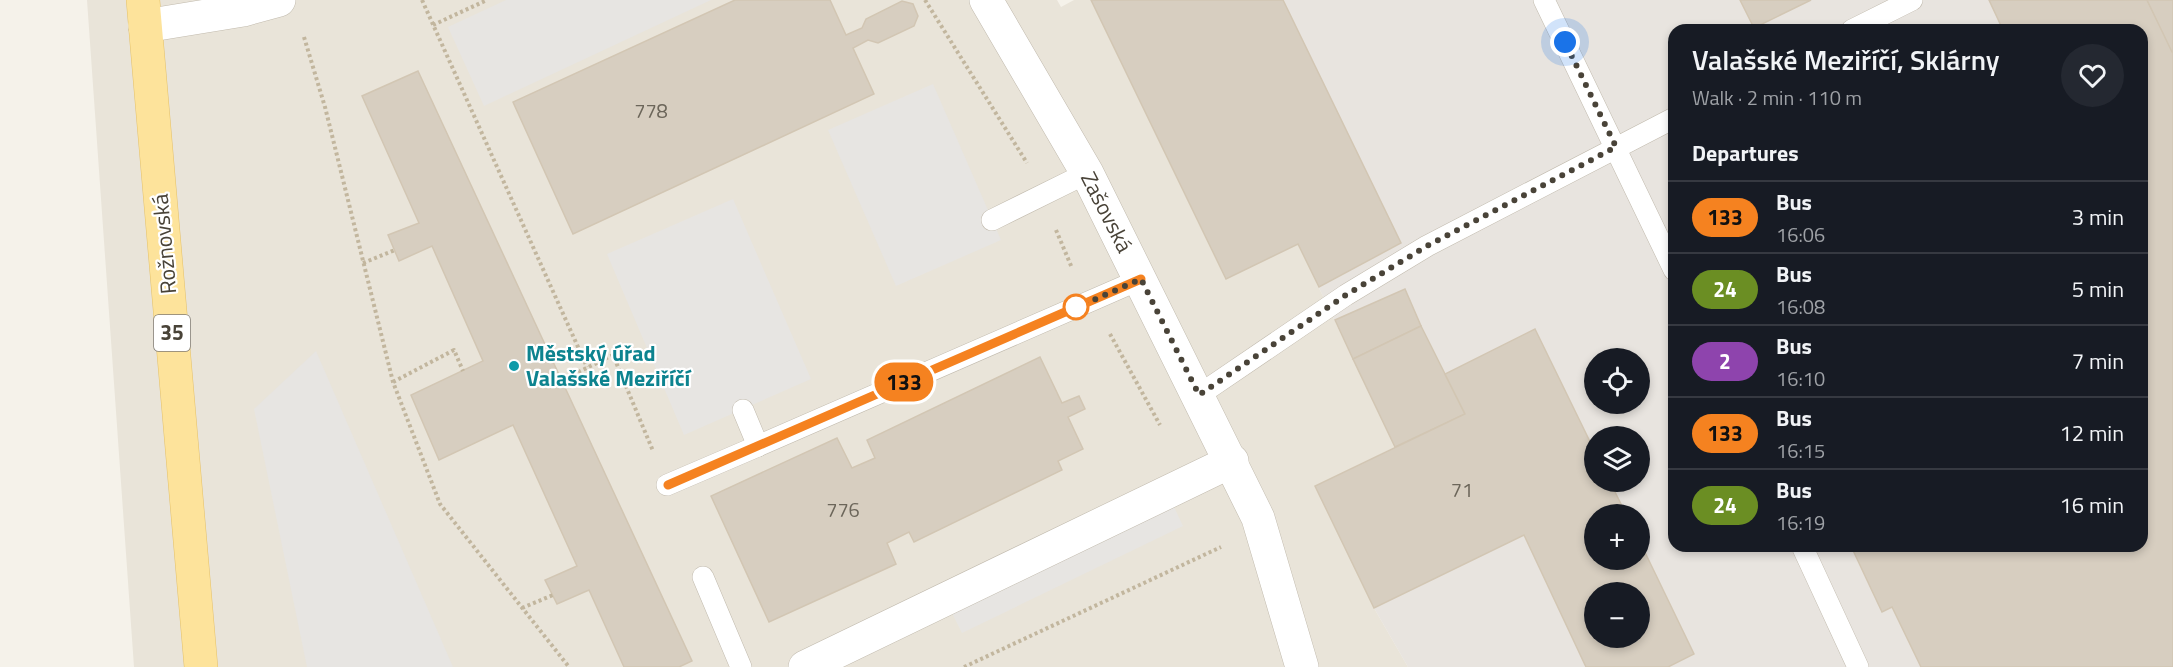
<!DOCTYPE html>
<html lang="en">
<head>
<meta charset="utf-8">
<style>
  body { margin:0; font-family:"Titillium Web",sans-serif; background:#242831; color:#f1f3f6; height:100vh; display:flex; flex-direction:column; font-size:22px; white-space:nowrap }
  * { box-sizing:border-box; margin:0 }
  p { font-size:20px; color:#9ea1a6 }
  .icon { flex:none; width:33px; height:33px; fill:none; stroke:currentColor; stroke-width:2; stroke-linecap:round; stroke-linejoin:round }
  .map { position:relative; flex:1; overflow:hidden }
  .drawer { position:absolute; left:1668px; top:24px; width:480px; height:528px; display:flex; flex-direction:column; background:#171b24; border-radius:18px; box-shadow:0 3px 9px #0003 }
  .drawer>* { flex:none }
  .badge { padding:0 12px; border-radius:20px; font-size:21px; line-height:39px }
  .buttons { position:absolute; left:1584px; top:348px; display:grid; gap:12px }
  .buttons a { display:grid; place-items:center; width:66px; height:66px; border-radius:50%; background:#171b24; box-shadow:0 3px 9px #0003; font-size:30px }
  .you { position:absolute; width:30px; height:30px; margin:-15px; border:4px solid #fff; border-radius:50%; background:#1a73e8; box-shadow:0 0 0 9px #1a73e833 }
  .map>.badge { position:absolute; translate:-50% -50%; box-shadow:0 0 0 3px #fff }
  h2 { padding:0 24px; font-size:22px; line-height:54px }
  .round { display:grid; place-items:center; flex:none; width:63px; height:63px; border-radius:32px; background:#242831 }
  .head { display:flex; align-items:center; justify-content:space-between; height:102px; padding:0 24px }
  h1 { font-size:28px; font-weight:600; line-height:45px }
  ul { padding:0; list-style:none }
  li { display:flex; align-items:center; gap:18px; height:72px; padding:0 24px; border-top:2px solid #363941 }
  li div { flex:1 }
  li b { display:block; font-size:22px }
  li em { font-style:normal }
  li .badge { min-width:66px; font-weight:700; text-align:center }
  .map>svg:first-child { display:block }
  .residential { fill:#e9e4d9 }
  .industrial { fill:#e8e4df; fill-rule:evenodd }
  .parking { fill:#e7e5e2 }
  .building { fill:#d7cec0; stroke:#d2c6b3; stroke-width:1.5; fill-rule:evenodd }
  .lines { fill:none; stroke-linecap:round; stroke-linejoin:round }
  .service-casing { stroke:#c1baad; stroke-width:22 }
  .minor-casing { stroke:#c1baad; stroke-width:34 }
  .primary-casing { stroke:#e4c16a; stroke-width:34 }
  .path { stroke:#c2b69e; stroke-width:4; stroke-dasharray:3 3; stroke-linecap:butt }
  .service { stroke:#fff; stroke-width:21 }
  .minor { stroke:#fff; stroke-width:33 }
  .primary { stroke:#fde39b; stroke-width:33 }
  .line-casing { stroke:#fff; stroke-width:14 }
  .line { stroke:#f58220; stroke-width:9 }
  .walk { stroke:#494338; stroke-width:6; stroke-dasharray:0 10.8 }
  .stop-dot { fill:#fff; stroke:#f58220; stroke-width:3 }
  .culture-dot { fill:#0f9aa8; stroke:#fff; stroke-width:2 }
  .labels { text-anchor:middle; stroke-width:4.5; stroke-linejoin:round; paint-order:stroke }
  .number-label { font-size:20px; fill:#6c665a }
  .shield { fill:#fff; stroke:#807b74; stroke-width:1.5 }
  .shield-label { font-size:21px; font-weight:bold; fill:#494338 }
  .street-label { font-size:22px; fill:#494338; stroke:#fff }
  .culture-label { font-size:22px; font-weight:bold; fill:#0d838f; stroke:#fff; text-anchor:start }
</style>
</head>
<body>
<div class="map">
<svg width="2173" height="667" viewBox="0 0 2173 667">
  <rect width="100%" height="100%" fill="#f5f2ea"/>
  <path class="residential" d="M87,0H1057L1061,7L1074,0H1091L1225,278L1298,244L1395,447L1315,486L1374,608L1408,667H134Z"/>
  <path class="industrial" d="M1091,0H2173V667H1408L1374,608L1315,486L1395,447L1298,244L1226,279ZM1674,30H2142V546H1674ZM1594,358H1640V404H1594ZM1594,436H1640V482H1594ZM1594,514H1640V560H1594ZM1594,592H1640V638H1594Z"/>
  <g class="parking">
    <path d="M506,0H711L484,106L448,27Z"/>
    <path d="M933,84L1001,240L896,286L828,130Z"/>
    <path d="M733,199L811,379L684,435L607,254Z"/>
    <path d="M316,351L453,667H307L254,409Z"/>
    <path d="M1167,492L1183,526L962,633L945,599Z"/>
  </g>
  <g class="building">
    <path d="M735,0H830L846,35L862,28L866,19L902,1L913,4L918,16L914,26L878,43L868,40L853,48L874,94L573,234L513,102Z"/>
    <path d="M1091,0H1283L1401,243L1319,287L1298,244L1226,279Z"/>
    <path d="M1740,0H1811L1754,28Z"/>
    <path d="M1989,0H2147L2173,52V667H1921L1892,607L1882,612L1851,546H2142V30H2003Z"/>
    <path d="M2147,0H2173V52H2172Z"/>
    <path d="M418,71L692,661L679,667H624L589,590L557,604L545,580L577,566L513,425L439,460L411,395L483,361L432,246L399,261L388,235L419,223L362,96Z"/>
    <path d="M1405,289L1421,326L1353,359L1335,320Z"/>
    <path d="M1421,326L1465,414L1395,447L1353,359Z"/>
    <path d="M1535,329L1594,450V482H1610L1626,514H1594V560H1640V542L1694,654L1668,667H1586L1524,535L1374,608L1315,486L1465,414L1445,374ZM1594,592H1640V638H1594Z"/>
    <path d="M1040,357L1062,403L1079,396L1085,409L1068,417L1083,449L1058,461L1062,470L914,542L909,532L887,543L896,564L769,622L711,496L837,438L852,468L875,458L867,440Z"/>
  </g>
  <g class="lines">
    <g class="service-casing">
      <g id="service">
        <path d="M1544,0L1674,270"/>
        <path d="M1852,30L1912,0"/>
        <path d="M992,220L1087,173"/>
        <path d="M1199,395L1346,295L1427,246L1674,118"/>
        <path d="M743,410L758,446L1141,279"/>
        <path d="M667,485L758,446"/>
        <path d="M1802,546L1858,667"/>
        <path d="M703,577L741,667"/>
      </g>
    </g>
    <g class="minor-casing">
      <g id="minor">
        <path d="M986,0L1087,173L1258,518L1302,667"/>
        <path d="M145,26L243,10L279,0"/>
        <path d="M805,667L1232,461"/>
      </g>
    </g>
    <g class="primary-casing">
      <path id="primary" d="M143,0L201,667"/>
    </g>
    <g class="path">
      <path d="M422,0L587,367"/>
      <path d="M925,0L1027,163"/>
      <path d="M433,25L487,0"/>
      <path d="M304,37L325,107L393,382L440,504L569,667"/>
      <path d="M1056,230L1072,268"/>
      <path d="M363,263L395,250"/>
      <path d="M1110,334L1160,425"/>
      <path d="M562,380L613,355L653,451"/>
      <path d="M393,382L454,350L463,371"/>
      <path d="M522,608L553,595"/>
      <path d="M964,667L1221,547"/>
    </g>
    <use href="#service" class="service"/>
    <use href="#minor" class="minor"/>
    <use href="#primary" class="primary"/>
  </g>
  <g class="lines">
    <g class="line-casing">
      <path id="line" d="M668,485L1141,279"/>
    </g>
    <use href="#line" class="line"/>
    <path class="walk" d="M1076,307L1071,310L1141,279L1199,395L1346,295L1427,246L1616,147L1565,42"/>
  </g>
  <circle class="stop-dot" cx="1076" cy="307" r="12"/>
  <circle class="culture-dot" cx="514" cy="366" r="6"/>
  <g class="labels">
    <g class="number-label">
      <text x="651" y="118">778</text>
      <text x="1462" y="497">71</text>
      <text x="843" y="517">776</text>
    </g>
    <rect class="shield" x="154" y="315" width="36" height="36" rx="4.5"/>
    <g class="shield-label">
      <text x="172" y="340">35</text>
    </g>
    <g class="street-label">
      <text transform="translate(1107 212) rotate(63)" y="8">Zašovská</text>
      <text transform="translate(164 244) rotate(-95)" y="8">Rožnovská</text>
    </g>
    <g class="culture-label">
      <text x="526" y="361">Městský úřad<tspan x="526" dy="25">Valašské Meziříčí</tspan></text>
    </g>
  </g>
</svg>
<div class="buttons">
<a><svg class="icon" aria-label="locate" viewBox="0 0 24 24"><circle cx="12" cy="12" r="6"/><path d="M12 2v4M12 18v4M2 12h4M18 12h4"/></svg></a>
<a><svg class="icon" aria-label="layers" viewBox="0 0 24 24"><path d="M12 4l9 5-9 5-9-5zM3 14l9 5 9-5"/></svg></a>
<a>+</a>
<a>−</a>
</div>
<div class="you" style="left:1565px;top:42px"></div>
<b class="badge" style="left:904px;top:382px;background:#f58220;color:#111">133</b>
<section class="drawer">
<div class="head"><div><h1>Valašské Meziříčí, Sklárny</h1><p>Walk · 2 min · 110 m</p></div><a class="round"><svg class="icon" aria-label="heart" viewBox="0 0 24 24"><path d="M12 20l-8-8c-3-5 5-10 8-4 3-6 11-1 8 4z"/></svg></a></div>
<h2>Departures</h2>
<ul>
<li><span class="badge" style="background:#f58220;color:#111">133</span><div><b>Bus</b><p>16:06</p></div><em>3 min</em></li>
<li><span class="badge" style="background:#6b8e23;color:#fff">24</span><div><b>Bus</b><p>16:08</p></div><em>5 min</em></li>
<li><span class="badge" style="background:#8e44ad;color:#fff">2</span><div><b>Bus</b><p>16:10</p></div><em>7 min</em></li>
<li><span class="badge" style="background:#f58220;color:#111">133</span><div><b>Bus</b><p>16:15</p></div><em>12 min</em></li>
<li><span class="badge" style="background:#6b8e23;color:#fff">24</span><div><b>Bus</b><p>16:19</p></div><em>16 min</em></li>
</ul>
</section>
</div>
</body>
</html>
